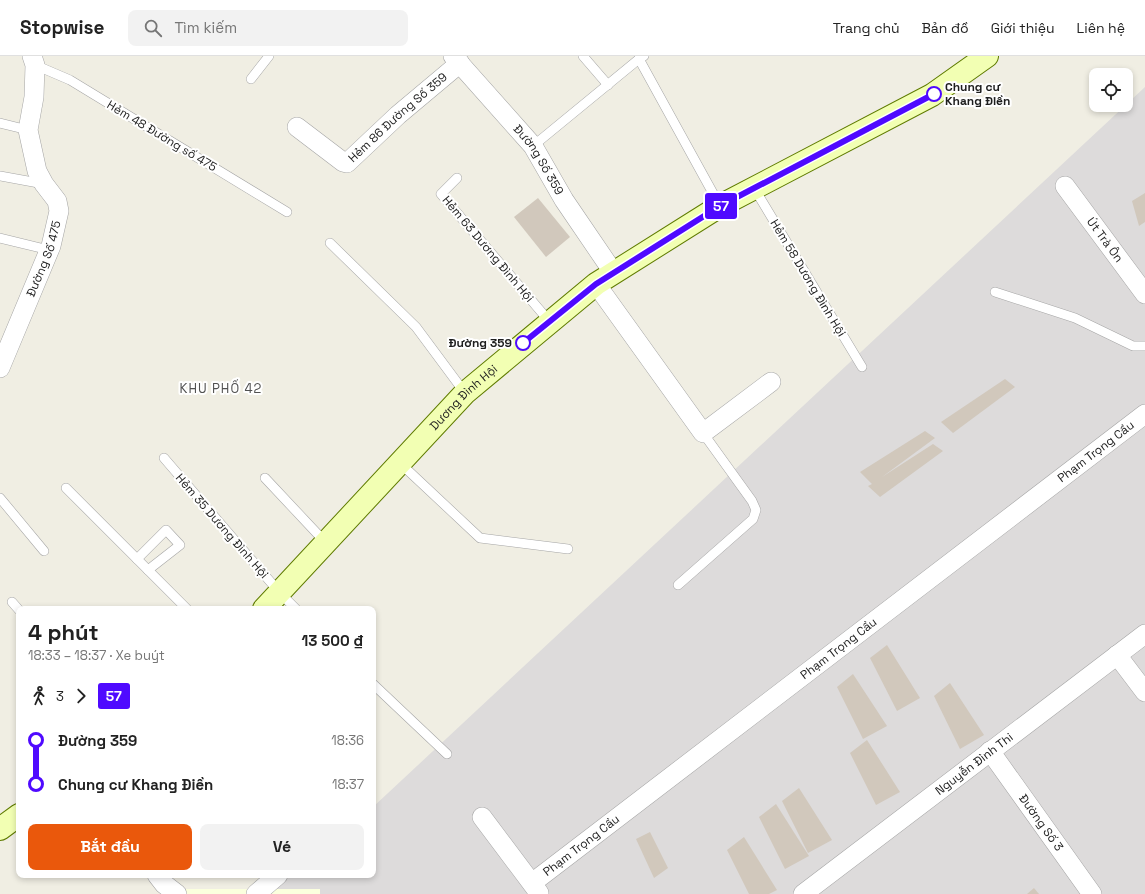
<!DOCTYPE html>
<html lang="vi">
<head>
<meta charset="utf-8">
<style>
  body { margin:0; font-family:"Space Grotesk",sans-serif; background:#f2f2f2; color:#222; height:100vh; display:flex; flex-direction:column; font-size:15px; white-space:nowrap }
  * { box-sizing:border-box; margin:0 }
  p { font-size:13px; color:#767676 }
  .icon { flex:none; width:22px; height:22px; fill:none; stroke:currentColor; stroke-width:2; stroke-linecap:round; stroke-linejoin:round }
  .map { position:relative; flex:1; overflow:hidden }
  .drawer { position:absolute; left:16px; top:550px; width:360px; height:272px; display:flex; flex-direction:column; background:#fff; border-radius:8px; box-shadow:0 2px 6px #0003 }
  .drawer>* { flex:none }
  .badge { padding:0 8px; border-radius:3px; font-size:14px; line-height:26px }
  .controls { position:absolute; left:1089px; top:12px; display:grid; gap:8px }
  .controls a { display:grid; place-items:center; width:44px; height:44px; border-radius:8px; background:#fff; box-shadow:0 2px 6px #0003; font-size:20px }
  .map>.badge { position:absolute; translate:-50% -50%; box-shadow:0 0 0 2px #fff }
  .legs { display:flex; align-items:center; gap:6px; height:44px; padding:0 12px; font-size:13px }
  .legs p { margin-inline-start:auto }
  .summary { display:flex; align-items:center; justify-content:space-between; height:68px; padding:0 12px }
  h1 { font-size:22px; font-weight:700; line-height:30px }
  .action { display:flex; gap:8px; margin-top:auto; padding:8px 12px }
  .action a { flex:1; height:46px; border-radius:8px; background:#ea580c; color:#fff; font-size:16px; font-weight:700; line-height:46px; text-align:center }
  .action a+a { background:#f2f2f2; color:#222 }
  ul { padding:0 12px; list-style:none }
  li { display:flex; align-items:center; gap:14px; height:44px; font-size:15px }
  li i { display:grid; place-items:center; width:6px; height:100%; margin:0 5px; background:currentColor }
  li i::after { content:''; width:10px; height:10px; margin:-5px; border:3px solid; border-radius:50%; background:#fff }
  li p { margin-inline-start:auto }
  li:first-child i { background:linear-gradient(#0000 50%,currentColor 0) }
  li:last-child i { background:linear-gradient(currentColor 50%,#0000 0) }
  header { display:flex; align-items:center; gap:24px; box-sizing:border-box; height:56px; padding:0 20px; background:#fff; border-bottom:1px solid #e0e0e0 }
  header strong { font-size:19px }
  nav { display:flex; gap:22px; margin-inline-start:auto; font-size:14px }
  .search { width:280px; height:36px; background:#f2f2f2; display:flex; align-items:center; gap:10px; box-sizing:border-box; padding:0 14px; border-radius:8px; color:#767676; font-size:15px }
  .map>svg:first-child { display:block }
  .residential { fill:#dddbdb }
  .education { fill:#fbffde }
  .building { fill:#d1c8bc }
  .lines { fill:none; stroke-linecap:round; stroke-linejoin:round }
  .lane-casing { stroke:#a5a5a5; stroke-width:10 }
  .street-casing { stroke:#a5a5a5; stroke-width:20 }
  .secondary-casing { stroke:#5f7b00; stroke-width:24 }
  .lane { stroke:#fff; stroke-width:9 }
  .street { stroke:#fff; stroke-width:19 }
  .secondary { stroke:#f2ffb3; stroke-width:22 }
  .line-1-casing { stroke:#fff; stroke-width:9 }
  .line-1 { stroke:#4f0aff; stroke-width:6 }
  .stop-1-dot { fill:#fff; stroke:#4f0aff; stroke-width:2 }
  .labels { text-anchor:middle; stroke-width:4; stroke-linejoin:round; paint-order:stroke }
  .stop-label { font-size:12px; font-weight:bold; fill:#1e1e1e; stroke:#fff; text-anchor:start }
  .street-label { font-size:12px; fill:#1e1e1e; stroke:#fff }
  .neighbourhood-label { font-size:13px; letter-spacing:1px; fill:#515151; stroke:#fff }
</style>
</head>
<body>
<header>
<strong>Stopwise</strong>
<div class="search"><svg class="icon" aria-label="search" viewBox="0 0 24 24"><circle cx="10" cy="10" r="6"/><path d="M15 15l6 6"/></svg>Tìm kiếm</div>
<nav><a>Trang chủ</a><a>Bản đồ</a><a>Giới thiệu</a><a>Liên hệ</a></nav>
</header>
<div class="map">
<svg width="1145" height="838" viewBox="0 0 1145 838">
  <rect width="100%" height="100%" fill="#f0eee3"/>
  <path class="residential" d="M1145,31V838H268L291,819H373V751Z"/>
  <rect class="education" x="184" y="833" width="136" height="5"/>
  <g class="building">
    <path d="M1145,137V166L1139,170L1132,145Z"/>
    <path d="M538,142L570,181L546,201L514,161Z"/>
    <path d="M1005,323L1015,331L953,377L941,366Z"/>
    <path d="M925,375L935,382L882,421L933,388L943,395L880,441L868,430L872,428L860,416Z"/>
    <path d="M887,589L920,642L897,655L870,602Z"/>
    <path d="M853,618L887,670L863,683L837,631Z"/>
    <path d="M950,627L984,679L960,693L934,640Z"/>
    <path d="M867,684L900,736L876,749L850,697Z"/>
    <path d="M799,732L832,784L808,797L782,745Z"/>
    <path d="M776,748L809,800L785,813L759,761Z"/>
    <path d="M650,776L668,812L654,822L636,783Z"/>
    <path d="M744,781L777,834L769,838H749L727,794Z"/>
    <path d="M1034,832L1039,838H1027Z"/>
  </g>
  <g class="lines">
    <g class="lane-casing">
      <g id="lane">
        <path d="M583,0L608,29"/>
        <path d="M644,0L639,3L720,150"/>
        <path d="M35,9L70,24L287,156"/>
        <path d="M251,23L269,0"/>
        <path d="M0,67L28,74"/>
        <path d="M533,90L639,3"/>
        <path d="M0,120L44,128"/>
        <path d="M457,122L441,138L549,265"/>
        <path d="M754,132L862,311"/>
        <path d="M0,182L49,194"/>
        <path d="M330,187L416,271L465,337"/>
        <path d="M995,236L1075,262L1133,290H1145"/>
        <path d="M164,402L280,537L296,553"/>
        <path d="M400,407L480,482L568,493"/>
        <path d="M265,422L326,487"/>
        <path d="M66,432L187,553"/>
        <path d="M0,442L44,495"/>
        <path d="M137,503L166,474L180,489L148,514"/>
        <path d="M678,529L753,463L756,454L752,445L703,377"/>
        <path d="M12,546L19,554"/>
        <path d="M373,628L447,698"/>
      </g>
    </g>
    <g class="street-casing">
      <g id="street">
        <path id="s1" d="M453,0L533,90L564,144L613,216"/>
        <path id="s2" d="M297,71L343,106L347,107L398,59L460,7"/>
        <path id="s3" d="M1065,130L1145,238"/>
        <path d="M596,228L703,377L771,326"/>
        <path id="s4" d="M0,312L51,190L59,155L57,145L44,128L37,115L28,74L34,41L35,9L32,0"/>
        <path d="M1117,599L1145,636"/>
        <path id="s5" d="M990,695L1092,838"/>
        <path d="M482,761L539,837"/>
        <path d="M157,819L164,828L177,838"/>
        <path id="s6" d="M532,827L1145,358"/>
        <path d="M256,838L278,819"/>
        <path id="s7" d="M803,838L1145,578"/>
      </g>
    </g>
    <g class="secondary-casing">
      <g id="secondary">
        <path id="s8" d="M264,553L465,337L596,228L720,150L932,39L987,0"/>
        <path d="M0,773L19,759"/>
      </g>
    </g>
    <use href="#lane" class="lane"/>
    <use href="#street" class="street"/>
    <use href="#secondary" class="secondary"/>
  </g>
  <g class="lines">
    <g class="line-1-casing">
      <path id="line-1" d="M523,287L596,228L720,150L934,38"/>
    </g>
    <use href="#line-1" class="line-1"/>
  </g>
  <g class="stop-1-dot">
    <circle cx="934" cy="38" r="7"/>
    <circle cx="523" cy="287" r="7"/>
  </g>
  <g class="labels">
    <g class="stop-label">
      <text x="945" y="35">Chung cư<tspan x="945" dy="14">Khang Điền</tspan></text>
      <text x="512" y="291" text-anchor="end">Đường 359</text>
    </g>
    <g class="street-label">
      <text dy="4" stroke="none"><textPath href="#s2" startOffset="130">Hẻm 86 Đường Số 359</textPath></text>
      <text transform="translate(162 80) rotate(31)" y="4">Hẻm 48 Đường số 475</text>
      <text dy="4" stroke="none"><textPath href="#s1" startOffset="135">Đường Số 359</textPath></text>
      <text dy="4" stroke="none"><textPath href="#s3" startOffset="67">Út Trà Ôn</textPath></text>
      <text transform="translate(488 193) rotate(50)" y="4">Hẻm 63 Dương Đình Hội</text>
      <text dy="4" stroke="none"><textPath href="#s4" startOffset="118">Đường Số 475</textPath></text>
      <text transform="translate(808 222) rotate(59)" y="4">Hẻm 58 Dương Đình Hội</text>
      <text dy="4" stroke="none"><textPath href="#s8" startOffset="291">Dương Đình Hội</textPath></text>
      <text dy="4" stroke="none"><textPath href="#s6" startOffset="710">Phạm Trọng Cầu</textPath></text>
      <text transform="translate(222 470) rotate(49)" y="4">Hẻm 35 Dương Đình Hội</text>
      <text dy="4" stroke="none"><textPath href="#s6" startOffset="386">Phạm Trọng Cầu</textPath></text>
      <text dy="4" stroke="none"><textPath href="#s7" startOffset="215">Nguyễn Đình Thi</textPath></text>
      <text dy="4" stroke="none"><textPath href="#s5" startOffset="88">Đường Số 3</textPath></text>
      <text dy="4" stroke="none"><textPath href="#s6" startOffset="62">Phạm Trọng Cầu</textPath></text>
    </g>
    <g class="neighbourhood-label">
      <text x="221" y="337">KHU PHỐ 42</text>
    </g>
  </g>
</svg>
<div class="controls">
<a><svg class="icon" aria-label="locate" viewBox="0 0 24 24"><circle cx="12" cy="12" r="6"/><path d="M12 2v4M12 18v4M2 12h4M18 12h4"/></svg></a>
</div>
<b class="badge" style="left:721px;top:150px;background:#4f0aff;color:#fff">57</b>
<section class="drawer">
<div class="summary"><div><h1>4 phút</h1><p>18:33 – 18:37 · Xe buýt</p></div><b>13 500 ₫</b></div>
<div class="legs"><svg class="icon" aria-label="walk" viewBox="0 0 24 24"><circle cx="13" cy="4" r="2"/><path d="M13 8l-2 6 4 7M11 14l-3 7M7 12l3-4h3l4 4"/></svg>3<svg class="icon" aria-label="forward" viewBox="0 0 24 24"><path d="M9 5l7 7-7 7"/></svg><b class="badge" style="background:#4f0aff;color:#fff">57</b></div>
<ul>
<li><i style="color:#4f0aff"></i><b>Đường 359</b><p>18:36</p></li>
<li><i style="color:#4f0aff"></i><b>Chung cư Khang Điền</b><p>18:37</p></li>
</ul>
<div class="action"><a>Bắt đầu</a><a>Vé</a></div>
</section>
</div>
</body>
</html>
